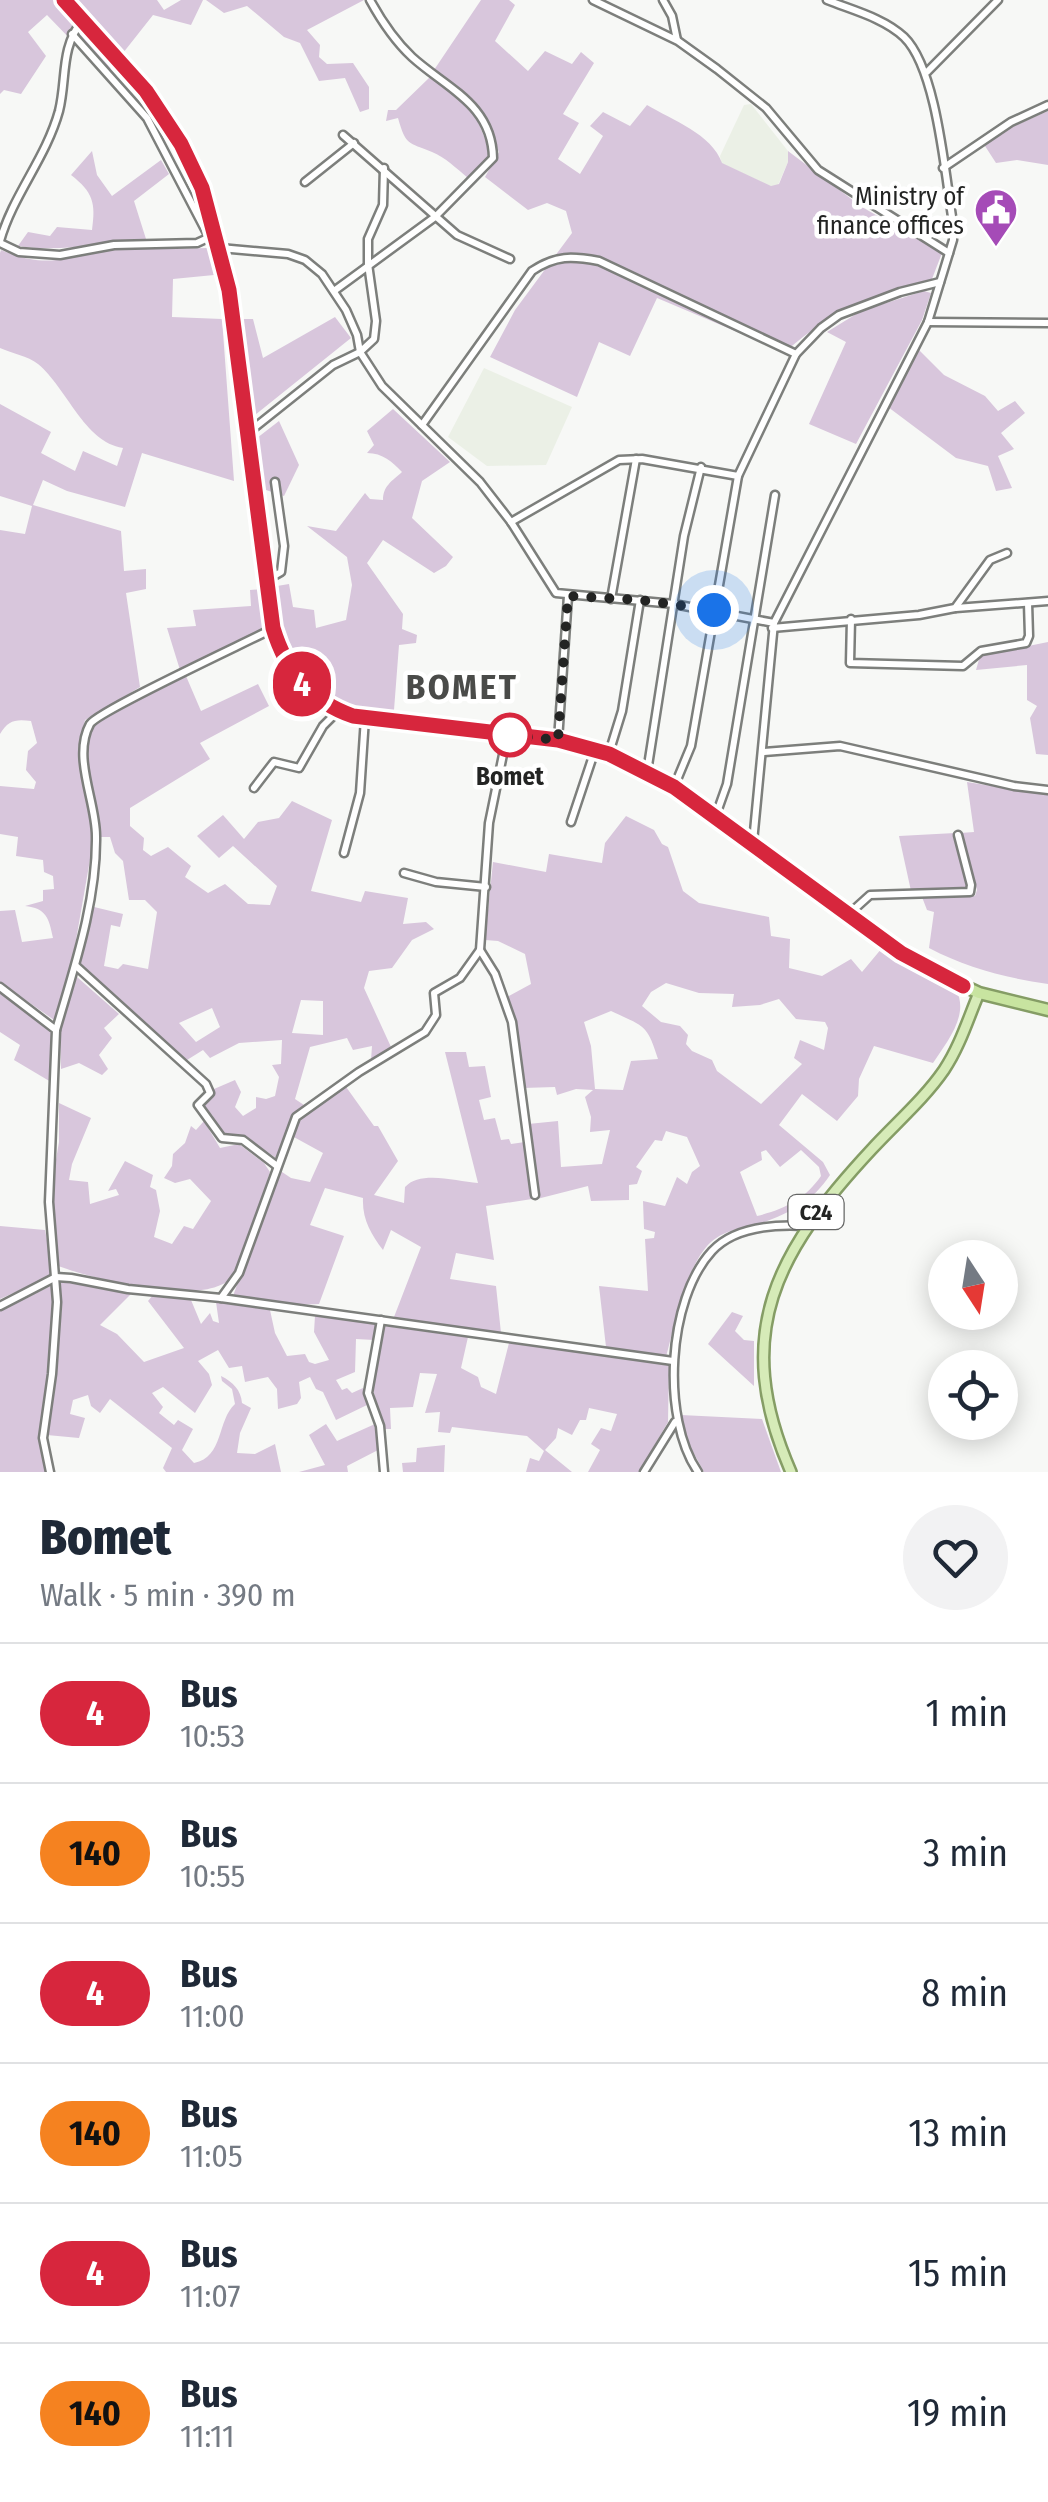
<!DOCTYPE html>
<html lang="en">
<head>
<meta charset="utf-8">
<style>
  body { margin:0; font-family:"Fira Sans Condensed",sans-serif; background:#f2f2f3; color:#1f2937; height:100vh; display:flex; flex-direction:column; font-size:38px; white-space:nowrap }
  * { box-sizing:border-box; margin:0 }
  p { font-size:32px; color:#747a83 }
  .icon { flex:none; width:55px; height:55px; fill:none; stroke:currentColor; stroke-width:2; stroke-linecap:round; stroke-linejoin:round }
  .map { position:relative; height:1472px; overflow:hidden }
  .details { display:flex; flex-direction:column; background:#fff; flex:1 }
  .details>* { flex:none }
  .badge { padding:0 20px; border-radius:32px; font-size:35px; line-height:65px }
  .needle { width:65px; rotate:168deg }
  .fabs { position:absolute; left:928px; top:1240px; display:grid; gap:20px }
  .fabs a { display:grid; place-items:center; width:90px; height:90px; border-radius:50%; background:#fff; box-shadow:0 5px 25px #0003; font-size:50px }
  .you { position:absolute; width:50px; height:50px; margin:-25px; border:8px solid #fff; border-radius:50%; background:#1a73e8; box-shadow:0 0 0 15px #1a73e833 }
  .map>.badge { position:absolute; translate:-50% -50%; box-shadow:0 0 0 5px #fff }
  .round { display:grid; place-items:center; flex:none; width:105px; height:105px; border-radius:52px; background:#f2f2f3 }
  .head { display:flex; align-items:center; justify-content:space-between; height:170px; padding:0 40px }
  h1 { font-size:48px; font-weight:800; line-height:75px }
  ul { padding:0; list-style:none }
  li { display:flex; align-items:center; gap:30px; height:140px; padding:0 40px; border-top:2px solid #e0e1e3 }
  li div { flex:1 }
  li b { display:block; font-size:38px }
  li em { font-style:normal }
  li .badge { min-width:110px; font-weight:700; text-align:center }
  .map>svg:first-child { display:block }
  .built { fill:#ebf0e6 }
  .green { fill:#d8c6dc; fill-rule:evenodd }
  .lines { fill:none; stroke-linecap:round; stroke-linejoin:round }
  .minor-casing { stroke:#7d7f7c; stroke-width:11 }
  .primary-casing { stroke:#859d65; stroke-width:14 }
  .trunk-casing { stroke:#859d65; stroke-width:15 }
  .minor { stroke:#fff; stroke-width:6 }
  .primary { stroke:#d6ebb8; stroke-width:9 }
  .trunk { stroke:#c8e4a0; stroke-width:10 }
  .line-casing { stroke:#fff; stroke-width:22 }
  .line { stroke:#d7263d; stroke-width:15 }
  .walk { stroke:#232423; stroke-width:10; stroke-dasharray:0 18 }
  .stop-dot { fill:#fff; stroke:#d7263d; stroke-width:5 }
  .labels { text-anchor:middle; stroke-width:9; stroke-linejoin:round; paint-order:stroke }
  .shield { fill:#fff; stroke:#656665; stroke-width:2.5 }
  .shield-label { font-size:22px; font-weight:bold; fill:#232423 }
  .poi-label { font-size:25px; fill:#232423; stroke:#fff; text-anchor:end }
  .stop-label { font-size:25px; font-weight:bold; fill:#232423; stroke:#fff }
  .district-label { font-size:35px; font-weight:bold; letter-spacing:2.5px; fill:#4a4b49; stroke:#fff }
</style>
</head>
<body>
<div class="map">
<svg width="1048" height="1472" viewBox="0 0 1048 1472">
  <rect width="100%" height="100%" fill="#f7f8f6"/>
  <g class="built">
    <path d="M751,104L788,151V162L778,185L772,187L721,163L720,156L744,105Z"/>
    <path d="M484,368L572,407L546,465L487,466L448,437Z"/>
  </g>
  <g class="green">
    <path d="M0,0H59L116,62L105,75L47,15L28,32L46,56L21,94L4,90L0,94Z"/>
    <path d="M73,0H157L164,10L181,0H203L191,25L153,15L123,53Z"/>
    <path d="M206,0H364L307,30L320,45L319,57L327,64L353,63L369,87V109L360,112L345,78L319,81L300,43L284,37L247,6L224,13Z"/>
    <path d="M481,0H509L515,5L495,41L528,71L545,51L572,64L581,52L594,63L563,114L579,123L558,159L580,174L603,136L590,126L603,112L630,126L647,105C672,120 712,134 722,163L771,186L779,184L788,162V151L862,207L942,253L932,279C869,298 836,307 785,352L657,298L630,356L599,342L577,397L490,357L515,310L572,233L566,211L547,203L528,210L485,177L499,152C480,103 476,102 434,70Z"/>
    <path d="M430,77L471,105L490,151V160L468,178C457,169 445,157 432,152C408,142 406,146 398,118L386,121L388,110H396Z"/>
    <path d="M1048,111V165L1017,160L996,163L985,146L1003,131Z"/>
    <path d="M92,151L97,175L112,196L161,160L169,174L134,201L146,239C102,242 62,253 18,246L28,232L50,236L57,227L92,230C96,203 93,192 71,175Z"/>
    <path d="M208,248L214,275L173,279L172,317L222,319L234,481L142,453L125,507L67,491L43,480L33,505L121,531L124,571L146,569V589L126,593L140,687L85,720L79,752L91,815L92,848L72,963L54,1020L0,982V911L15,910L22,942L53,938C49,918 46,908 25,906L43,901V890L54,889L53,876L44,872L43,860L16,856L18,837L0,834V786L34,789L36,782L26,770L28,751L37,743L31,721C16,719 8,720 0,734V530L25,534L32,506L0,496V404L51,432L41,453L75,471L83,451L117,466L123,448C84,442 67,388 38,364C28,356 11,353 0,348V253L1,250C50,271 67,255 115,250C145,248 177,249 208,248Z"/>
    <path d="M924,291L931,293L922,320L856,444L809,424L846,342L827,332L861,311Z"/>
    <path d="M335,317L351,338L255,415L238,319H253L263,358Z"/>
    <path d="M919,350L944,375L985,396L998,411L1015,401L1025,413L1001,433L1014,449L998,456L1012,488L996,491L988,466L956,458L888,407Z"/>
    <path d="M393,409L450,462L422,481L412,518L453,557L446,566L434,573L383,540L367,563L403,614L402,629L417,635L416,643L399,645L394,710C350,713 319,692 293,659L289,661L278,629L271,587L289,584L293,607L314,610L316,628L346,620L352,585L347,557L307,526L336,531L365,493L370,499L383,500C383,486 392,481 402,472C392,462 383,453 367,453L374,445L367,431Z"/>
    <path d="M279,421L299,465L284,496L263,489L257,438Z"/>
    <path d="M262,589L267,628L180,670L167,628L196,626L193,610L251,606L250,590Z"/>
    <path d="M1048,642V755L1036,754L1030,718L1037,706L1027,700V665L976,670L980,656Z"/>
    <path d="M186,676L201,711L258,684L269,706L200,743L210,759L130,808V826L144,838L143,850L151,856L168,847L191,866L185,877L208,893L225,884L248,904L270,905L277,886L233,846L219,858L197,836L223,815L244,839L258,822L279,818L292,801L332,820L311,891L361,902L365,891L408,898L403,924L426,922L434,929L412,940L392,968L369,971L364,988L391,1047L371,1060L372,1046L353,1050L347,1038L310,1047L295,1099L304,1105L292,1116L276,1158L242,1135L225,1136L212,1115L200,1105L213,1095L214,1089L235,1080L241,1092L235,1107L243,1116L256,1108V1097L266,1099L275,1096L279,1077L272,1065L281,1064L282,1040L239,1043L210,1058L203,1050L187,1060L78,965L90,906L123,914L120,927L111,925L104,966L118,969L123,964L148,969L157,912L145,900H129L123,861L115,853L110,837H101C98,802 72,750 98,720L168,681ZM301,1000L323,1001V1035L292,1033ZM212,1008L220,1027L196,1042L179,1023Z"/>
    <path d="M967,782L1048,795V984C1006,978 967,968 929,948L934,912L927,910L922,897L975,896L977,890L960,833L974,832Z"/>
    <path d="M626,816L654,830L662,844L668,847L683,891L699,903L769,917L771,936L790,939L789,968L822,976L851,959L862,972L882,948L956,990C970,1015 946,1043 933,1063L874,1046L859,1079L858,1096L837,1121L802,1094L779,1125L823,1162L830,1175C814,1200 790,1213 762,1223C745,1228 726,1229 711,1242C686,1265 675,1324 666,1357L606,1347L599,1286L648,1291L645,1239L654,1238L655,1232L644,1229L643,1201L665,1206L677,1177L687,1184L692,1172L700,1166L687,1137L666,1131L662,1141L655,1140L636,1167L642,1171L637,1184L629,1185V1200L591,1201L588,1186L537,1199L528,1124L558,1121L561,1167L602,1164L610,1130L590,1132L591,1117L585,1097L593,1090L576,1089L557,1095L555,1087L523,1088L515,1022L507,997L531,984L525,954L498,941L485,940L493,862L546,872L549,854L602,863L605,843ZM666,983L699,993L734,994L732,1007L760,1005L779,999L796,1019L825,1022L828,1028L824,1050L800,1040L794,1058L802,1064L761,1104L717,1071L712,1060L692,1051L686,1044L688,1035L680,1026L661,1022L642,1006L651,992ZM611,1011C645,1027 647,1024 658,1059L631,1061L623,1090L595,1089L591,1046L584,1022ZM766,1150L780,1167L801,1150L819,1167L821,1176C805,1199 785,1209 757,1216L740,1172L762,1160L761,1152Z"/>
    <path d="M955,833L967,890L911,891L899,836Z"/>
    <path d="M77,977L119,1014L104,1028L112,1038L99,1055L108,1069L102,1075L79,1063L61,1069L60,1030Z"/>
    <path d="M0,989L49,1029L52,1036L51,1082L14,1060L20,1045L0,1032Z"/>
    <path d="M445,1052H466L469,1067L485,1066L491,1097L479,1100L484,1120L495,1118L501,1140L509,1139L511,1144L525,1142L532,1199L486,1206L494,1260L456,1253L450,1279L496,1286L501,1333L394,1317L421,1247L391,1230L383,1250C371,1234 362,1219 363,1198L325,1188L310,1225L344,1236L319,1304L294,1305L233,1296L279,1170L291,1178L310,1182L323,1153L292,1136C302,1110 322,1100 344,1084L374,1126H378L398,1161L374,1195L404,1203L405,1187C420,1170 456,1181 478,1183Z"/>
    <path d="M59,1103L91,1118L72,1164L69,1180L88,1182L90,1204L119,1195L116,1189L108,1191L125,1161L153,1175L150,1187L156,1190L160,1211L154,1237L172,1244L184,1226L193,1229L211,1201L190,1179L175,1183L164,1178L172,1166L173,1154L185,1143L191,1126L196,1130L204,1121L220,1148L239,1144L264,1163L270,1172C262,1195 246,1258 235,1274C208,1311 95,1279 58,1266L52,1183L59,1142Z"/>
    <path d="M0,1226L45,1230L53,1270L51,1276L0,1299Z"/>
    <path d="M69,1281L131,1294L100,1325L117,1334L144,1362L184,1348L148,1301L153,1295L191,1300L201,1324L210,1313L213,1321L219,1323L216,1302L270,1310L275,1333L287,1356L305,1354L309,1362L315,1364L329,1360L314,1332L315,1316L377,1324L374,1340L356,1339L355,1372L336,1380L342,1390L347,1388L352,1393L363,1388L367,1405L336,1420L323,1392L316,1389L310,1377L299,1382L301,1398L297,1404L278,1409L277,1389L268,1377L245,1382L242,1366L229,1368L218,1350L198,1361L209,1374L212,1385L195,1413L163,1387L152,1393L163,1407L159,1413L174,1425L178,1420L193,1429L182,1450L194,1463C224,1457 217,1420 235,1404L232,1389L222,1381L221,1376C233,1382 241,1390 242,1403L251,1408L240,1433L237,1453L255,1454L275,1444L281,1472H166L163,1468L172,1448L110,1399L100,1413L91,1406L88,1395L73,1400L70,1414L85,1418L79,1438L47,1435L62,1307L60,1282Z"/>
    <path d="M53,1285L50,1365L39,1434L47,1472H0V1311Z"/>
    <path d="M732,1312L743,1316L735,1331L744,1340L754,1341V1386L708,1344Z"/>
    <path d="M385,1326L468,1337L461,1368L478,1377L481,1387L496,1394L509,1343L669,1364L668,1422L639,1472H588L600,1450L591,1444L601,1428L611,1431L617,1414L589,1408L586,1420H580L572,1435L558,1428L556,1438L545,1450L572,1472H526L530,1458L539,1461L544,1451L527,1436L452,1427L450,1433L438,1432L440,1412L425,1413L437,1374L420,1373L413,1407L390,1408L391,1429H384L372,1386Z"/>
    <path d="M681,1415L762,1419L781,1472H704L685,1437Z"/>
    <path d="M326,1424L337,1441L375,1424L380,1449L347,1466L348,1472H299L325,1465L309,1435Z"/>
    <path d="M445,1445L444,1472H403L402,1463L416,1462L417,1448Z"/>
  </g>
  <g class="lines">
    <g class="minor-casing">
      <g id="minor">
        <path d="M593,0L678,41L717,69L766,108L818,170L949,253"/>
        <path d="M663,0L672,16L677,40"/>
        <path d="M72,34L147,118L209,237"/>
        <path d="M927,72L998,0"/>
        <path d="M343,135L457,235L510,259"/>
        <path d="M943,168L1011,122L1048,105"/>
        <path d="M305,182L354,143"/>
        <path d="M0,241C13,195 46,158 59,111C67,79 60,48 82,21"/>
        <path d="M0,243L19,252L60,255L114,245L197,243L210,237"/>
        <path d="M220,248L288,254L305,260L322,274L346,310L357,335L360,352L382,386L480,482L511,522L556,593L674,604L774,623"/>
        <path d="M334,291L435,217L493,158C492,104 446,88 412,57C394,40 382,22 370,0"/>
        <path d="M928,322L1048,323"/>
        <path d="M422,425L532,271C556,255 572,256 599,261L796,354"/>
        <path d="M249,432L333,365L360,352L374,339L376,321L368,264V239L383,205L384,168"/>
        <path d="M511,522L619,460L642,459L738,476"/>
        <path d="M267,580L281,572L284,546L275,482"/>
        <path d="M611,599L636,459"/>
        <path d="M956,608L1048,601"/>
        <path d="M851,619L850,663L963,666L981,651L1026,643L1029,636L1028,603"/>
        <path d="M772,628L919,615L955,608L990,560L1007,553"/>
        <path d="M558,740L568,596"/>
        <path d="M764,752L840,746L1014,786L1048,790"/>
        <path d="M609,753L622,711L640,600"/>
        <path d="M647,772L684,536L701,467"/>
        <path d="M674,787L691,746L738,476L796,354L821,328L839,315L900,292L940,282"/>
        <path d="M254,788L274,762L299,768L323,726L338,711"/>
        <path d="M716,815L727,784L775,495"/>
        <path d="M571,822L595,750"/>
        <path d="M753,842L774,623L928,322L953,240V223C945,175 937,69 904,37C884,18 852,10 827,0"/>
        <path d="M344,853L360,793L365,718"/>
        <path d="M404,873L436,882L486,887"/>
        <path d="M849,914L870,895L970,892L971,885L958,835"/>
        <path d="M480,950L495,974L512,1022L535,1195"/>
        <path d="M76,966L206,1084L210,1093L198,1105L222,1138L243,1140L277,1166"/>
        <path d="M0,987L56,1030L49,1202L57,1302L52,1374L43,1438L50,1472"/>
        <path d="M56,1030C74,968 97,901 96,836C96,801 72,757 90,724C98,711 247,642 272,629"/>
        <path d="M221,1298L239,1273L296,1117L359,1072L425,1032L436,1015L434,993L460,978L480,950L489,823L507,735"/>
        <path d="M0,1306L56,1277L71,1278L128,1289L221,1298L673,1361"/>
        <path d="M381,1320L368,1393L380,1426L384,1472"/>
        <path d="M644,1472L675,1422"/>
        <path d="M698,1472C661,1418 667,1300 712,1251C735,1226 775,1224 807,1226"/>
      </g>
    </g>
    <g class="primary-casing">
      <path id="primary" d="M791,1472C730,1333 777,1251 872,1149C896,1123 924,1099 944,1070C960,1046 968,1019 979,993"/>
    </g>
    <g class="trunk-casing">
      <path id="trunk" d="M64,0L147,91L181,145L202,188L229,290L273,628C287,671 310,701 353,716L558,740L609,753L674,787L716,815L848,915L922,966L979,993L1048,1010"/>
    </g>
    <use href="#minor" class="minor"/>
    <use href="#primary" class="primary"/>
    <use href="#trunk" class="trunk"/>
  </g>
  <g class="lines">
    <g class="line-casing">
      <path id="line" d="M64,0L146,91L181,144L202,188L229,290L273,628C286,671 310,701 353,716L558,740L609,754L674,787L901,953L963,986"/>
    </g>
    <use href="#line" class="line"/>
    <path class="walk" d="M510,735L558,740L568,596L640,600L714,610"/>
  </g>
  <defs>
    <g id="civic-pin" transform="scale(2.25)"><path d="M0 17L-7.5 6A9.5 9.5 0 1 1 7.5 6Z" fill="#a54bb7" stroke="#fff"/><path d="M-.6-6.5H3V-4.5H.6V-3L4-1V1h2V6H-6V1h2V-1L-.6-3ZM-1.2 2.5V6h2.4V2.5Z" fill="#fff"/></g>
  </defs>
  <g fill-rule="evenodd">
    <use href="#civic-pin" x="996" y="210"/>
  </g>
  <circle class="stop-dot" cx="510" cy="735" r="20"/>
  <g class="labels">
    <rect class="shield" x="788.5" y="1195" width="55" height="34" rx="8"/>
    <g class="shield-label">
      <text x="816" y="1220">C24</text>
    </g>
    <g class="poi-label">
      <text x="964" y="205">Ministry of<tspan x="964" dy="29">finance offices</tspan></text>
    </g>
    <g class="stop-label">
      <text x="510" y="785">Bomet</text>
    </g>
    <g class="district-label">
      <text x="462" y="699">BOMET</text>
    </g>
  </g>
</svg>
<div class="fabs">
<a><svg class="needle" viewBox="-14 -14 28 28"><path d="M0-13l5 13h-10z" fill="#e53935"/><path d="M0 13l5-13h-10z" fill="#747a83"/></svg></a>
<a><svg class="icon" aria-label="locate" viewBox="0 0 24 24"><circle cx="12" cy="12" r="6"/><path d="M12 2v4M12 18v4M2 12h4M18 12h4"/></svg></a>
</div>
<div class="you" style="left:714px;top:610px"></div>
<b class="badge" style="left:302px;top:684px;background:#d7263d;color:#fff">4</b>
</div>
<section class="details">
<div class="head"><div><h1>Bomet</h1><p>Walk · 5 min · 390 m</p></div><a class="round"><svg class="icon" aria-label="heart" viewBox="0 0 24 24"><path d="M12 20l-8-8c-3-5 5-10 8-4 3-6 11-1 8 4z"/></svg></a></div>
<ul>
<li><span class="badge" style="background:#d7263d;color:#fff">4</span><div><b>Bus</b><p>10:53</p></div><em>1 min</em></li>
<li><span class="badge" style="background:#f58220;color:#111">140</span><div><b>Bus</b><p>10:55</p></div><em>3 min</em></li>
<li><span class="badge" style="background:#d7263d;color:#fff">4</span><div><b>Bus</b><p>11:00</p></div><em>8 min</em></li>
<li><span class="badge" style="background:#f58220;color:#111">140</span><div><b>Bus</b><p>11:05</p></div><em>13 min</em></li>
<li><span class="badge" style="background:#d7263d;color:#fff">4</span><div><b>Bus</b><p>11:07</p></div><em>15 min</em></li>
<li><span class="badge" style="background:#f58220;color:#111">140</span><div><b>Bus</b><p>11:11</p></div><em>19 min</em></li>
</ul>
</section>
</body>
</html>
